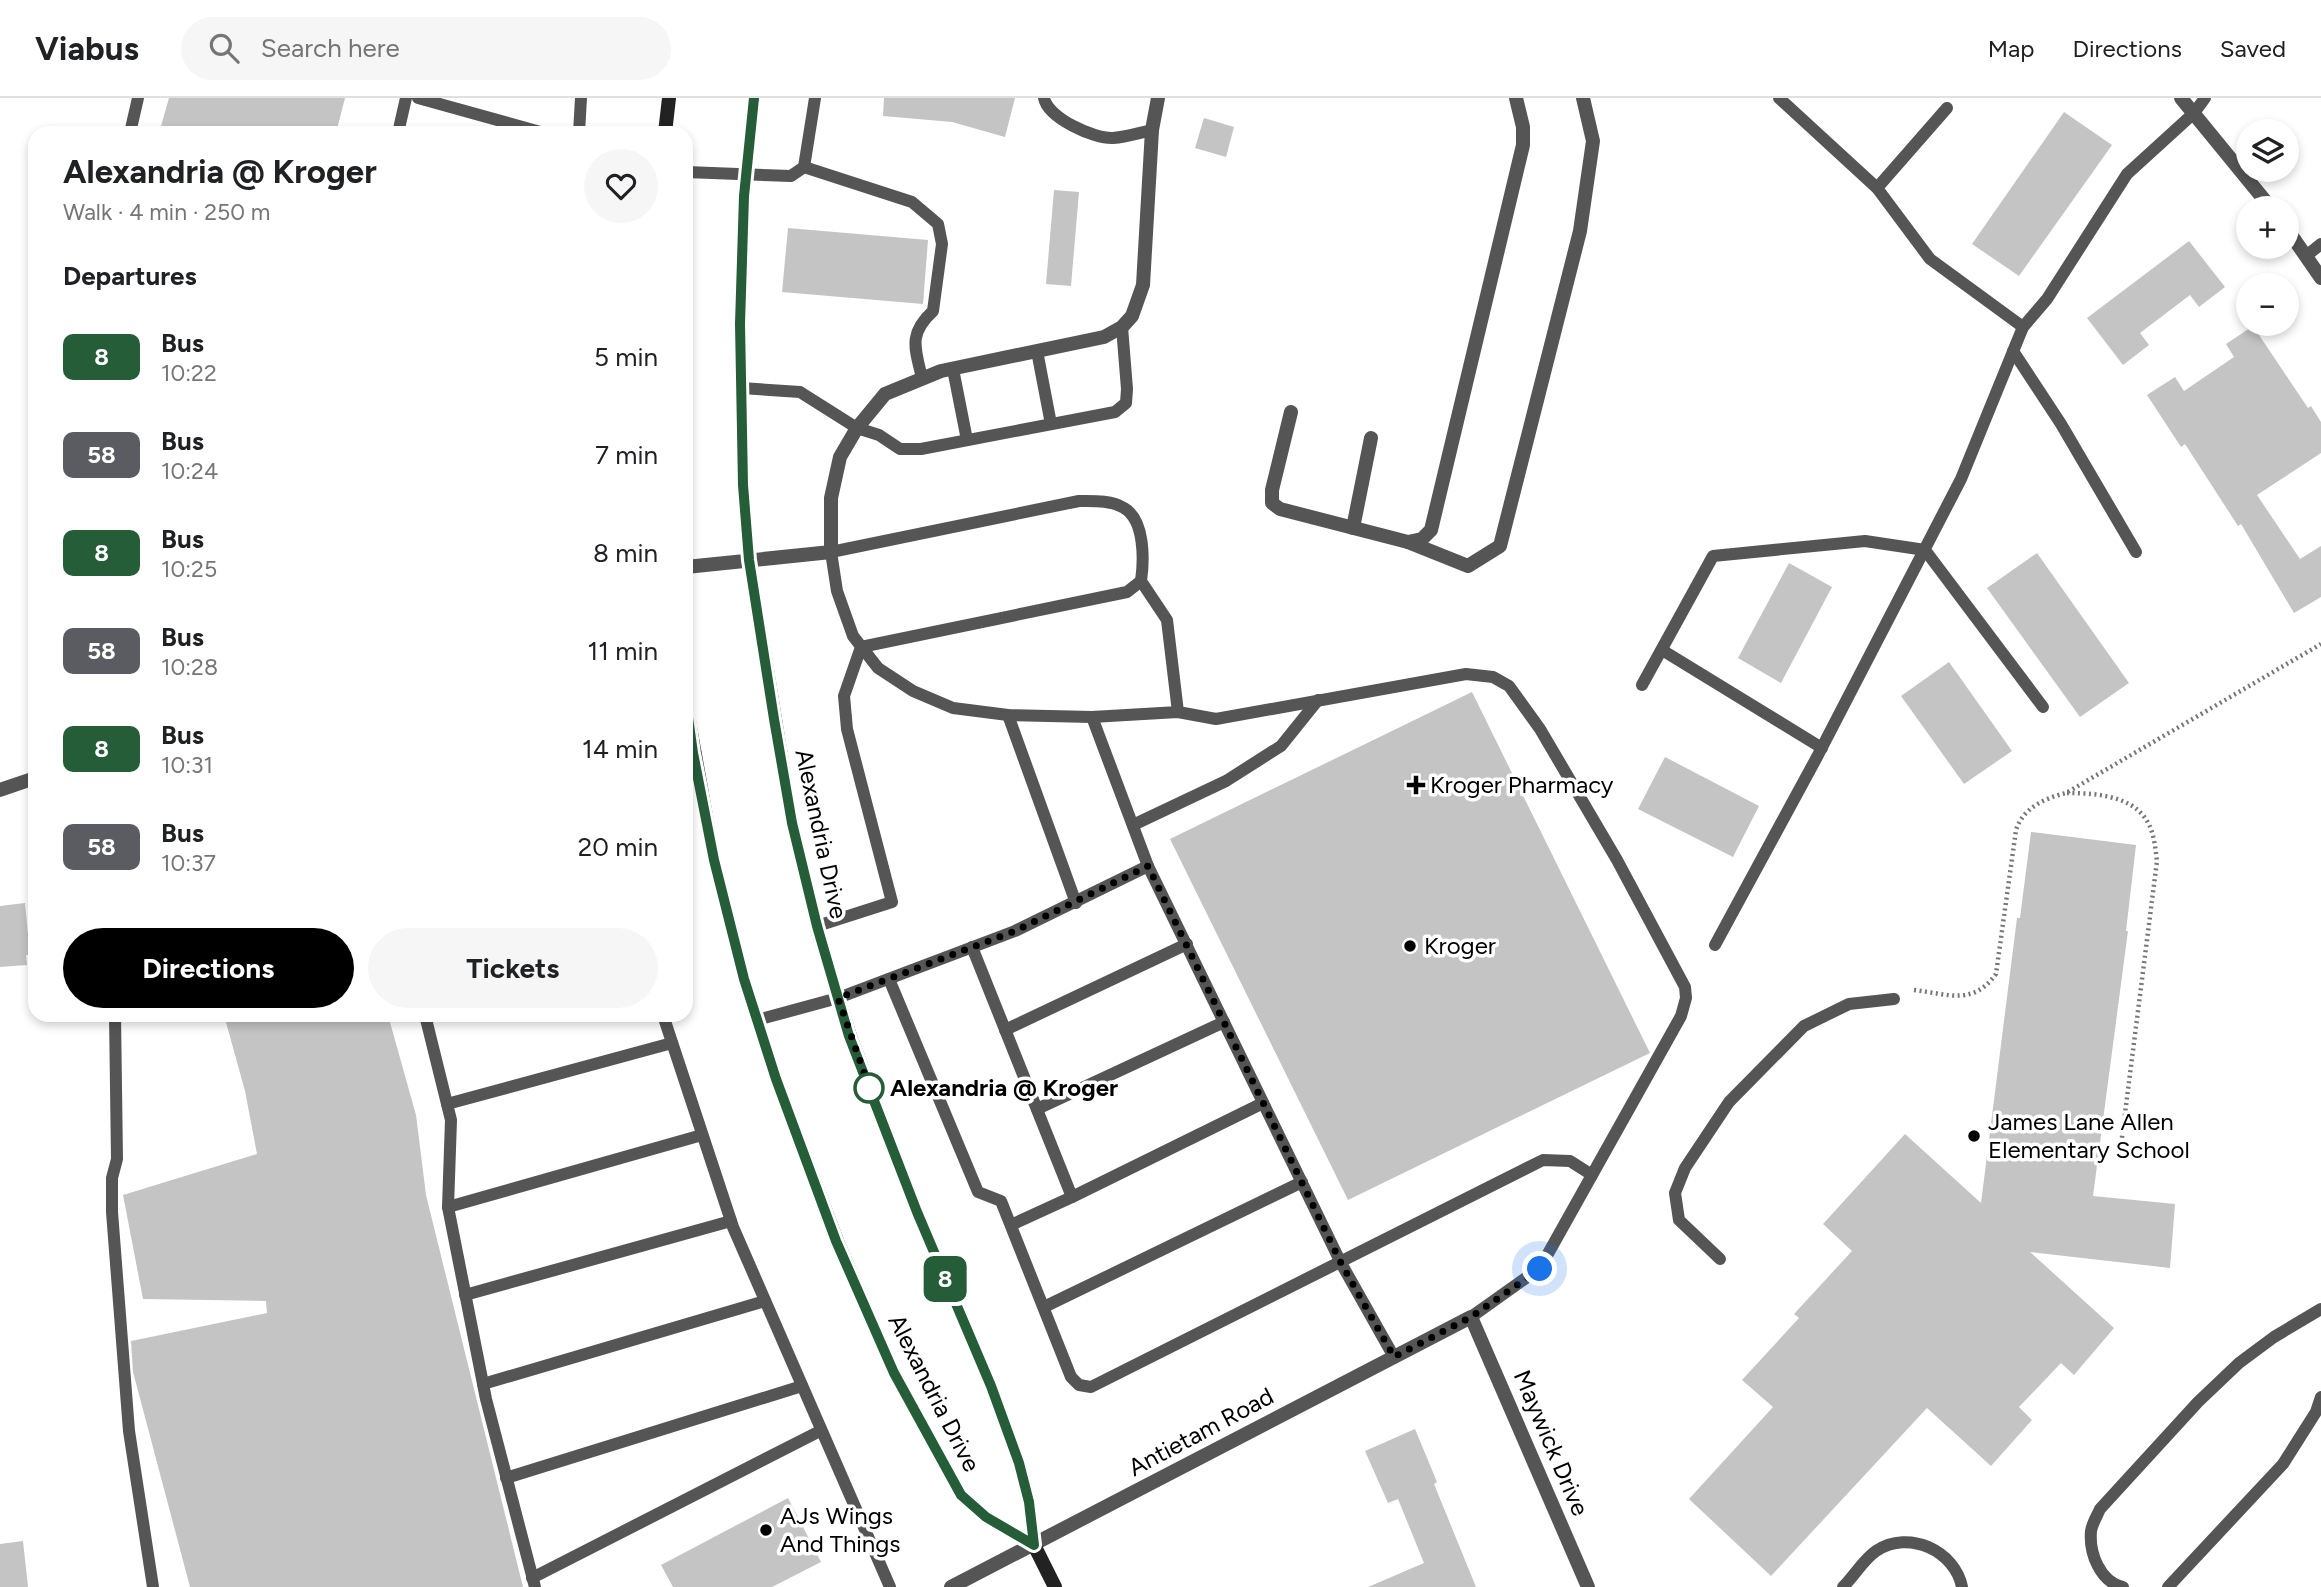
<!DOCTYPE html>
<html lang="en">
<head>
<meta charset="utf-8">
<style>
  body { margin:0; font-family:Figtree,sans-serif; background:#f6f6f6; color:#202124; height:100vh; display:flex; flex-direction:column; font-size:26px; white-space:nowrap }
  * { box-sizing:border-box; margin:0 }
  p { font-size:23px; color:#757577 }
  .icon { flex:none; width:38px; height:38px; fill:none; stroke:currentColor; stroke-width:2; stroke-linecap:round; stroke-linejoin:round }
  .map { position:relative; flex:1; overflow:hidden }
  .drawer { position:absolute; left:28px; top:28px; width:665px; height:896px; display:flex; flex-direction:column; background:#fff; border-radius:21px; box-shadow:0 4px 10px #0003 }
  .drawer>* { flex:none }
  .badge { padding:0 14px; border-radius:10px; font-size:24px; line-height:46px }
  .controls { position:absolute; left:2236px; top:21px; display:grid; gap:14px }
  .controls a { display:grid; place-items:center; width:63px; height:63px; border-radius:50%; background:#fff; box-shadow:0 4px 10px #0003; font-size:35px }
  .you { position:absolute; width:35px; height:35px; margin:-18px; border:5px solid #fff; border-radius:50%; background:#1a73e8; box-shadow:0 0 0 10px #1a73e833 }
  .map>.badge { position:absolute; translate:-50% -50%; box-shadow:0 0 0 4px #fff }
  h2 { padding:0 35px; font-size:26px; line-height:63px }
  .round { display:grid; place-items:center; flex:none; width:74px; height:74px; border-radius:37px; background:#f6f6f6 }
  .summary { display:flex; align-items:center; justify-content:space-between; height:119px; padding:0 35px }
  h1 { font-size:33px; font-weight:700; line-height:52px }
  .cta { display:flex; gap:14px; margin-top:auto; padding:14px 35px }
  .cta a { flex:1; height:80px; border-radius:42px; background:#000; color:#fff; font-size:28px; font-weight:700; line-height:80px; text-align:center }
  .cta a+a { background:#f6f6f6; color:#202124 }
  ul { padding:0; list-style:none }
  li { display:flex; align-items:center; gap:21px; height:98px; padding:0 35px }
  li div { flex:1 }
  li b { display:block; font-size:26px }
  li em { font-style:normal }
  li .badge { min-width:77px; font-weight:700; text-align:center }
  header { display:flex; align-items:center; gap:42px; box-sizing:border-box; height:98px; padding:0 35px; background:#fff; border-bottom:2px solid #e0e0e0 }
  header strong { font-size:33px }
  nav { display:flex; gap:38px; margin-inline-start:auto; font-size:24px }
  .search { width:490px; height:63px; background:#f6f6f6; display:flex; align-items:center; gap:18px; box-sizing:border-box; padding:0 24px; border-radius:38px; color:#757577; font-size:26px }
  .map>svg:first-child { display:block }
  .building { fill:#c4c4c4 }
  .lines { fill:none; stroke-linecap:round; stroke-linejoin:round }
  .path { stroke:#777; stroke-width:4.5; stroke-dasharray:2 3.5; stroke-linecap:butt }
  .lane { stroke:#555; stroke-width:12 }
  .street { stroke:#555; stroke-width:14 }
  .secondary { stroke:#222; stroke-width:14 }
  .line-casing { stroke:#fff; stroke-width:16 }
  .line { stroke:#255d39; stroke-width:10 }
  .walk { stroke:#000; stroke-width:7; stroke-dasharray:0 12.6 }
  .poi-dot { fill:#000; stroke:#fff; stroke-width:2.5 }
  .stop-dot { fill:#fff; stroke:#255d39; stroke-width:3.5 }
  .labels { text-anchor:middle; stroke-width:7; stroke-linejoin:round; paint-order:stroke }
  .poi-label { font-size:24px; fill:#000; stroke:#fff; text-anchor:start }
  .street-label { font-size:24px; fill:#000; stroke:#fff }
  .stop-label { font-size:24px; font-weight:bold; fill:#000; stroke:#fff; text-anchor:start }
</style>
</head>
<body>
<header>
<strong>Viabus</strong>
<div class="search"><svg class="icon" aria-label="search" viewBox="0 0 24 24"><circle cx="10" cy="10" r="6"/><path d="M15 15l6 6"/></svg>Search here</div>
<nav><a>Map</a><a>Directions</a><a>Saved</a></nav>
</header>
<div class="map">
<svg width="2321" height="1489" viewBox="0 0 2321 1489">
  <rect width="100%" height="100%" fill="#fff"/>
  <g class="building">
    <path d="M169,0H345L336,35H159Z"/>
    <path d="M884,0H1015L1005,39L952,24L883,18Z"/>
    <path d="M2064,14L2112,47L2019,178L1972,146Z"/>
    <path d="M1204,20L1234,29L1226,59L1195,50Z"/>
    <path d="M1054,92L1079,94L1071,188L1046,186Z"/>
    <path d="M788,130L928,142L923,206L782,194Z"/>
    <path d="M2189,143L2225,189L2199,209L2190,197L2140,235L2149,247L2123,267L2087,220Z"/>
    <path d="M2253,228L2308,310L2311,308L2321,324V355L2257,397L2300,461L2321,448V499L2294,515L2241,426L2238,428L2185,346L2181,349L2147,297L2175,279L2184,293L2234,259L2226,246Z"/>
    <path d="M2037,455L2129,585L2080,619L1987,490Z"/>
    <path d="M1789,465L1832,489L1781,585L1738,560Z"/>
    <path d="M1949,564L2012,653L1964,686L1901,598Z"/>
    <path d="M1472,594L1650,955L1348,1102L1170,741Z"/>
    <path d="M1665,659L1759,708L1733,759L1638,711Z"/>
    <path d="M2031,734L2136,747L2126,833H2128L2093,1098L2175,1106L2170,1170L2030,1154L2114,1230L2074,1277L2061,1265L2019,1309L2032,1322L1991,1368L1927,1310L1771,1478L1689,1401L1773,1309L1742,1282L1799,1220L1794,1216L1852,1153L1823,1126L1905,1036L1981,1105L2017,820H2020Z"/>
    <path d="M25,805L30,857H26L27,867L0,869V808Z"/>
    <path d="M224,917H388L416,1017L426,1097L523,1489H190L133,1274L131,1243L267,1215L266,1203L143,1201L123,1097L257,1056L245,993Z"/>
    <path d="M1415,1331L1437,1384L1434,1386L1476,1489H1368L1424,1465L1398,1401L1388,1405L1365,1353Z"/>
    <path d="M788,1400L821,1464L772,1489H673L661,1467Z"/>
    <path d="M23,1443L28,1489H0V1446Z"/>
  </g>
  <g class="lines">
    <g class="path">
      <path d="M2067,695C2092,695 2129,697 2145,720C2154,732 2155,748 2157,763L2121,1047L2187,1055"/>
      <path d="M1914,892C1948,896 1973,908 1996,876L2016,732C2023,710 2045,700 2066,695L2321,546"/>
    </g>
    <g class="lane">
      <path d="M418,0L544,35"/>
      <path d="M1044,0C1048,20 1094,41 1113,40C1126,39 1139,35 1152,32"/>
      <path d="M1779,0L1877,90L1930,161L2023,229L2047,201L2127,76L2194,15L2205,0"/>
      <path d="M130,35L138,0"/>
      <path d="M398,35L406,0"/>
      <path d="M579,35L581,0"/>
      <path d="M804,69L912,104L938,126L942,146L933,213C908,236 915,250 922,280"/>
      <path d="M686,74L791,78L804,69L815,0"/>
      <path d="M1877,90L1947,10"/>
      <path d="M2306,158L2321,146"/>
      <path d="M1037,253L1051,326"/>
      <path d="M2013,253L2061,326L2136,454"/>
      <path d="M953,271L967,342"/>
      <path d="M741,290L800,294L857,330L879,337L900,351H921L1115,314L1126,305L1127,291L1122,229"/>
      <path d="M1662,552L1822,650"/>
      <path d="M1642,587L1713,458L1865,443L1925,452L2043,609"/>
      <path d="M1178,614L1167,522L1141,483C1144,462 1145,422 1124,410C1111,402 1093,403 1079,403L831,454L837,493L853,538L878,570L913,593L953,610L1008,617L1092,619L1178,614L1216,621L1466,576L1493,579L1509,588L1540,631L1617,762L1685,889L1686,900L1681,918L1540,1170L1471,1219"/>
      <path d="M1008,617L1076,805"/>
      <path d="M1092,619L1148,768L1341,1165L1394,1259"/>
      <path d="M1133,727L1226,683L1281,648L1318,602"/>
      <path d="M817,828L892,804L847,631L844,598L861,549L1127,494L1141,483"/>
      <path d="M1715,847L1817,659L1961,381L2023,229"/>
      <path d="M972,849L1072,1099L1263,1005"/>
      <path d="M889,881L978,1094L1001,1103L1071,1279L1079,1287L1091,1289L1543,1062L1570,1063L1592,1077"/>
      <path d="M115,917L117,1061L112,1080V1114L129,1333L153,1489"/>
      <path d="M425,917L451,1022L448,1109L486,1301L535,1489"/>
      <path d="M663,917L733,1129L890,1489"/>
      <path d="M757,922L838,900L1015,833L1148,768"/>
      <path d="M1005,932L1187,846"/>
      <path d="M447,1006L672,945"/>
      <path d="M1037,1011L1224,924"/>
      <path d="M448,1109L702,1037"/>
      <path d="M1011,1127L1072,1099"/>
      <path d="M1720,1161L1679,1122L1675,1095L1685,1070L1729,1004L1804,928L1849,906L1894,901"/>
      <path d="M465,1197L731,1123"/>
      <path d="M1044,1209L1302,1084"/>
      <path d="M483,1286L765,1203"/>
      <path d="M506,1380L802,1288"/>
      <path d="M532,1480L820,1333"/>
      <path d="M1843,1489C1854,1478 1864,1461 1876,1453C1909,1431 1955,1453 1962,1489"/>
      <path d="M2123,1489C2100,1484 2089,1455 2091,1433C2092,1426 2097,1418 2100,1411L2198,1304L2239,1265L2274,1239L2321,1211"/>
      <path d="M2168,1489L2283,1366L2316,1314L2321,1299"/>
    </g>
    <g class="street">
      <path d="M2181,0L2271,110"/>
      <path d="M2287,131L2321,180"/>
      <path d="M1291,314L1272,392V405L1280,411L1408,444L1422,441L1431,432L1523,47V29L1516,0"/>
      <path d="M1353,430L1371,340"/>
      <path d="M1408,444L1468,468L1500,448L1580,133L1593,43L1583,0"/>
      <path d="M686,469L831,454V400L840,359L857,330L885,296L941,273L1104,239L1122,229L1132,218L1143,187L1152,32L1158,0"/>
      <path d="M0,692L35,680"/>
      <path d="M951,1489L1471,1219L1588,1489"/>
    </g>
    <g class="secondary">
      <path d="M754,0L744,98L740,226L743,387L749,462L792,725L818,834L850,938L917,1114L991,1288L1019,1365L1029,1404L1034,1447L1055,1489"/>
      <path d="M665,35L669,0"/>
      <path d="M686,607L714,762L744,881L776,981L837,1143L894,1275L961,1397L986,1419L1034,1447"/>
    </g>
  </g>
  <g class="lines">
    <g class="line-casing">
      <path id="line" d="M686,606L693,655L714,762L744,881L776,981L836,1143L894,1275L961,1397L986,1419L1034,1447L1029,1404L1019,1365L991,1288L917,1114L849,938L817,828L792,725L774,621L749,462L743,387L740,226L744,98L754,0"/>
    </g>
    <use href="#line" class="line"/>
    <path class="walk" d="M869,990L873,1000L838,900L1015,833L1148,768L1341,1165L1394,1259L1471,1219L1540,1171"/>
  </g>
  <g class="poi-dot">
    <path d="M1412.5 676.5h7v7h7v7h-7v7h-7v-7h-7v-7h7z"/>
    <circle cx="1410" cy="848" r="7"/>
    <circle cx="1974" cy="1038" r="7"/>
    <circle cx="766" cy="1432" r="7"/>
  </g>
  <circle class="stop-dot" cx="869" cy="990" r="14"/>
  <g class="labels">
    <g class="poi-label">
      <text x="1430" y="695">Kroger Pharmacy</text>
      <text x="1424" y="856">Kroger</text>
      <text x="1988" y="1032">James Lane Allen<tspan x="1988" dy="28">Elementary School</tspan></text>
      <text x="780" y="1426">AJs Wings<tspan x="780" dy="28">And Things</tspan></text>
    </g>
    <g class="street-label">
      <text transform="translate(821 736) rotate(78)" y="8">Alexandria Drive</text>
      <text transform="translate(934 1295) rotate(63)" y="8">Alexandria Drive</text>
      <text transform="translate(1201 1334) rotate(-28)" y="8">Antietam Road</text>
      <text transform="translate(1551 1345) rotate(67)" y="8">Maywick Drive</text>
    </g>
    <g class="stop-label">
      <text x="890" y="998">Alexandria @ Kroger</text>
    </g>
  </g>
</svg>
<div class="controls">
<a><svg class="icon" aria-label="layers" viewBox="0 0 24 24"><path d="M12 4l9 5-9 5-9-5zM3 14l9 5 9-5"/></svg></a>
<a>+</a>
<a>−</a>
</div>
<div class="you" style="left:1540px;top:1171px"></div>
<b class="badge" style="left:945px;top:1181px;background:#255d39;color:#fff">8</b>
<section class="drawer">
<div class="summary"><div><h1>Alexandria @ Kroger</h1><p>Walk · 4 min · 250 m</p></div><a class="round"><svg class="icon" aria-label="heart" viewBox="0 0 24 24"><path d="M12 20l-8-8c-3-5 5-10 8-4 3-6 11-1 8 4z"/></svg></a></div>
<h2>Departures</h2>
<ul>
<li><span class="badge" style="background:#255d39;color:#fff">8</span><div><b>Bus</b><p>10:22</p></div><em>5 min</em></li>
<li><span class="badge" style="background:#5a5c61;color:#fff">58</span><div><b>Bus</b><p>10:24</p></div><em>7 min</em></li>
<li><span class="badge" style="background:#255d39;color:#fff">8</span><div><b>Bus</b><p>10:25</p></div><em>8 min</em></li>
<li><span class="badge" style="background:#5a5c61;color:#fff">58</span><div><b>Bus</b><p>10:28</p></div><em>11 min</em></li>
<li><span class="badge" style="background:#255d39;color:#fff">8</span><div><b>Bus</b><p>10:31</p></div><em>14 min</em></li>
<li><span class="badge" style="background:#5a5c61;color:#fff">58</span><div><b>Bus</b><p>10:37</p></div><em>20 min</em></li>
</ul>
<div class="cta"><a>Directions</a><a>Tickets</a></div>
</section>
</div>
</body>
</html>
